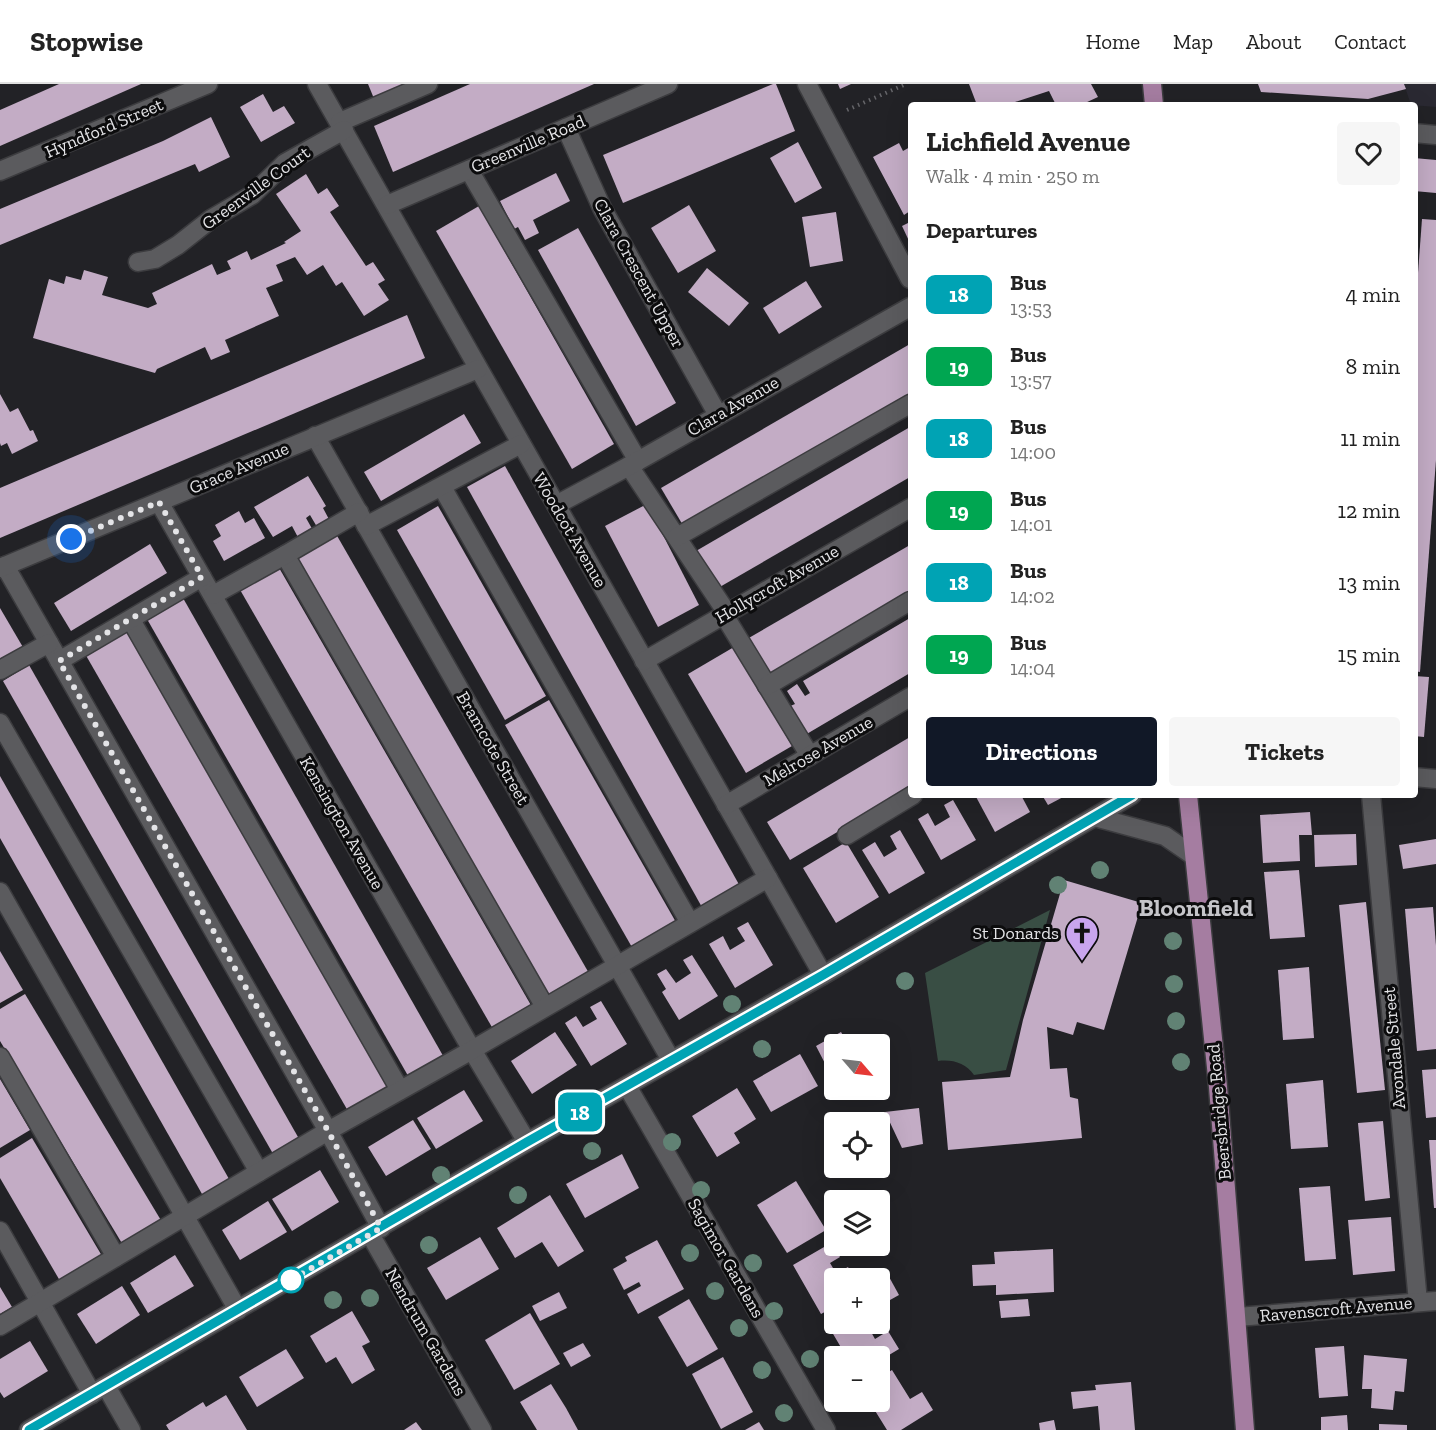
<!DOCTYPE html>
<html lang="en">
<head>
<meta charset="utf-8">
<style>
  body { margin:0; font-family:"Zilla Slab",serif; background:#f6f6f6; color:#222; height:100vh; display:flex; flex-direction:column; font-size:22px; white-space:nowrap }
  * { box-sizing:border-box; margin:0 }
  p { font-size:20px; color:#767676 }
  .icon { flex:none; width:33px; height:33px; fill:none; stroke:currentColor; stroke-width:2; stroke-linecap:round; stroke-linejoin:round }
  .map { position:relative; flex:1; overflow:hidden }
  .details { position:absolute; left:908px; top:18px; width:510px; height:696px; display:flex; flex-direction:column; background:#fff; border-radius:6px; box-shadow:0 6px 24px #0002 }
  .details>* { flex:none }
  .badge { padding:0 12px; border-radius:9px; font-size:21px; line-height:39px }
  .needle { width:39px; rotate:118deg }
  .tools { position:absolute; left:824px; top:950px; display:grid; gap:12px }
  .tools a { display:grid; place-items:center; width:66px; height:66px; border-radius:6px; background:#fff; box-shadow:0 6px 24px #0002; font-size:30px }
  .you { position:absolute; width:30px; height:30px; margin:-15px; border:4px solid #fff; border-radius:50%; background:#1a73e8; box-shadow:0 0 0 9px #1a73e833 }
  .map>.badge { position:absolute; translate:-50% -50%; box-shadow:0 0 0 3px #fff }
  h2 { padding:0 18px; font-size:22px; line-height:54px }
  .round { display:grid; place-items:center; flex:none; width:63px; height:63px; border-radius:6px; background:#f6f6f6 }
  .overview { display:flex; align-items:center; justify-content:space-between; height:102px; padding:0 18px }
  h1 { font-size:28px; font-weight:800; line-height:45px }
  .primary-button { display:flex; gap:12px; margin-top:auto; padding:12px 18px }
  .primary-button a { flex:1; height:69px; border-radius:6px; background:#111827; color:#fff; font-size:24px; font-weight:800; line-height:69px; text-align:center }
  .primary-button a+a { background:#f6f6f6; color:#222 }
  ul { padding:0; list-style:none }
  li { display:flex; align-items:center; gap:18px; height:72px; padding:0 18px }
  li div { flex:1 }
  li b { display:block; font-size:22px }
  li em { font-style:normal }
  li .badge { min-width:66px; font-weight:700; text-align:center }
  header { display:flex; align-items:center; gap:36px; box-sizing:border-box; height:84px; padding:0 30px; background:#fff; border-bottom:2px solid #e0e0e0 }
  header strong { font-size:28px }
  nav { display:flex; gap:33px; margin-inline-start:auto; font-size:21px }
  .map>svg:first-child { display:block }
  .built { fill:#2a2932 }
  .green { fill:#394e44 }
  .building { fill:#c3acc5 }
  .lines { fill:none; stroke-linecap:round; stroke-linejoin:round }
  .minor-casing { stroke:#3c3c3f; stroke-width:21 }
  .major-casing { stroke:#3c3c3f; stroke-width:21 }
  .path { stroke:#656569; stroke-width:4; stroke-dasharray:1.5 4.5; stroke-linecap:butt }
  .minor { stroke:#5b5b5e; stroke-width:18 }
  .major { stroke:#a57da1; stroke-width:18 }
  .tree { fill:#618274 }
  .line-casing { stroke:#fff; stroke-width:14 }
  .line { stroke:#00a3b4; stroke-width:9 }
  .walk { stroke:#e4e4e7; stroke-width:6; stroke-dasharray:0 10.8 }
  .stop-dot { fill:#fff; stroke:#00a3b4; stroke-width:3 }
  .labels { text-anchor:middle; stroke-width:6; stroke-linejoin:round; paint-order:stroke }
  .street-label { font-size:18px; fill:#e4e4e7; stroke:#0c0c0d }
  .poi-label { font-size:18px; fill:#e4e4e7; stroke:#0c0c0d; text-anchor:end }
  .district-label { font-size:24px; font-weight:bold; fill:#c5c5c9; stroke:#0c0c0d }
</style>
</head>
<body>
<header>
<strong>Stopwise</strong>
<nav><a>Home</a><a>Map</a><a>About</a><a>Contact</a></nav>
</header>
<div class="map">
<svg width="1436" height="1346" viewBox="0 0 1436 1346">
  <rect width="100%" height="100%" fill="#222226"/>
  <path class="built" d="M1404,0H1436V23L1411,21Z"/>
  <path class="green" d="M1050,826L1006,986L974,991C966,979 952,975 938,977L925,889Z"/>
  <g class="building">
    <path d="M59,0H141L0,62V26Z"/>
    <path d="M368,0H416L375,17Z"/>
    <path d="M470,0H594L393,88L374,42Z"/>
    <path d="M773,0H776L795,47L623,119L603,71Z"/>
    <path d="M838,0H851L840,5Z"/>
    <path d="M969,0H1091L1098,13L1085,19L1086,21H1056L1049,7L1006,21H977Z"/>
    <path d="M1258,0H1404L1406,5L1368,15L1261,8Z"/>
    <path d="M263,10L273,28L284,22L295,39L261,58L240,23Z"/>
    <path d="M211,33L230,73L199,88L195,80L0,161V125L163,57Z"/>
    <path d="M798,58L822,104L795,119L770,74Z"/>
    <path d="M899,59L903,67L910,63L909,78L910,127L904,131L873,73Z"/>
    <path d="M1414,74L1436,76V109L1414,107Z"/>
    <path d="M556,89L570,117L533,136L539,149L525,156L518,143L514,145L500,117Z"/>
    <path d="M306,90L318,110L327,104L339,122L330,128L366,182L373,178L385,196L378,200L389,216L364,232L342,198L336,202L323,181L307,191L295,173L276,181L283,197L266,204L279,232L225,256L230,268L211,276L205,263L157,285L155,289L33,254L49,195L64,200L66,192L81,196L84,186L108,193L102,211L148,224L157,220L152,209L212,180L217,191L231,185L227,177L247,167L251,176L286,159L284,158L301,147L276,110Z"/>
    <path d="M689,121L716,167L678,189L651,144Z"/>
    <path d="M479,122L614,360L572,385L436,147Z"/>
    <path d="M836,128L843,177L810,183L802,133Z"/>
    <path d="M1422,135L1436,136V376L1420,588L1414,587V243Z"/>
    <path d="M910,138V159L902,142Z"/>
    <path d="M578,144L676,319L636,342L538,166Z"/>
    <path d="M707,184L749,219L729,242L688,208Z"/>
    <path d="M806,197L822,223L779,250L763,224Z"/>
    <path d="M407,231L425,274L0,454V404Z"/>
    <path d="M910,260V313L684,443L661,404Z"/>
    <path d="M0,310L10,328L18,324L30,347L33,346L38,357L12,370L7,359L1,362L0,359Z"/>
    <path d="M464,330L481,359L381,417L364,388Z"/>
    <path d="M910,343V393L718,504L696,467Z"/>
    <path d="M505,382L741,804L703,825L467,403Z"/>
    <path d="M308,392L326,422L323,424L332,441L320,448L310,431L306,434L315,450L301,459L292,442L273,453L254,423Z"/>
    <path d="M647,420L699,521L658,543L605,442Z"/>
    <path d="M438,422L546,612L505,636L397,446Z"/>
    <path d="M239,427L245,439L254,434L265,454L224,477L213,457L221,452L215,441Z"/>
    <path d="M336,450L590,891L550,914L296,473Z"/>
    <path d="M150,460L167,489L71,547L54,519Z"/>
    <path d="M910,461V514L769,595L747,555Z"/>
    <path d="M278,482L532,923L493,945L239,504Z"/>
    <path d="M183,514L446,977L411,997L147,535Z"/>
    <path d="M0,524L24,565L0,578Z"/>
    <path d="M910,534V589L805,651L788,623L795,620L787,607L797,600L805,612L810,609L803,597Z"/>
    <path d="M126,544L389,1003L348,1027L84,568Z"/>
    <path d="M734,563L792,662L746,689L688,590Z"/>
    <path d="M29,581L302,1060L276,1075L3,597Z"/>
    <path d="M1414,592L1429,593L1424,653L1414,652Z"/>
    <path d="M549,616L677,840L633,865L505,641Z"/>
    <path d="M910,653V705L790,776L767,738Z"/>
    <path d="M0,692L233,1102L206,1117L0,754Z"/>
    <path d="M975,711H1021L1030,728L995,748Z"/>
    <path d="M1042,711H1067L1048,721Z"/>
    <path d="M953,716L976,756L941,776L918,735L928,729L935,742L950,733L944,721Z"/>
    <path d="M1310,728L1312,751H1299L1300,777L1263,779L1260,731Z"/>
    <path d="M900,746L925,789L889,810L862,766L875,758L884,773L897,765L890,752Z"/>
    <path d="M1356,750L1357,781L1315,783L1314,751Z"/>
    <path d="M1436,755V780L1403,785L1399,761Z"/>
    <path d="M846,758L879,813L836,839L803,784Z"/>
    <path d="M1299,786L1305,853L1270,855L1264,788Z"/>
    <path d="M1064,796L1142,819L1104,946L1077,938L1073,951L1047,943L1050,985L1067,984L1070,1013L1078,1015L1082,1054L948,1066L942,998L1010,993L1023,936Z"/>
    <path d="M1366,818L1385,1006L1357,1009L1339,821Z"/>
    <path d="M1433,823L1436,862V965L1417,967L1405,825Z"/>
    <path d="M748,838L773,881L735,904L709,860L723,852L730,866L745,857L737,844Z"/>
    <path d="M0,867L23,906L0,919Z"/>
    <path d="M692,871L718,912L679,936L662,908L666,905L657,890L666,885L676,899L691,889L683,876Z"/>
    <path d="M1309,883L1314,954L1283,956L1278,886Z"/>
    <path d="M25,910L162,1138L123,1161L0,957V925Z"/>
    <path d="M601,917L627,960L591,982L565,939L576,932L583,943L597,935L590,923Z"/>
    <path d="M555,948L577,981L532,1010L511,977Z"/>
    <path d="M841,948L848,960H834V992L832,993L816,962Z"/>
    <path d="M800,970L818,1002L771,1028L753,997Z"/>
    <path d="M1436,985V1033L1426,1034L1422,986Z"/>
    <path d="M0,995L30,1046L0,1064Z"/>
    <path d="M1323,996L1328,1063L1291,1065L1286,1000Z"/>
    <path d="M737,1004L756,1035L734,1049L740,1059L717,1073L692,1032Z"/>
    <path d="M464,1006L483,1037L436,1065L417,1034Z"/>
    <path d="M919,1024L923,1060L902,1064L885,1028Z"/>
    <path d="M413,1036L431,1065L386,1092L368,1063Z"/>
    <path d="M1383,1037L1390,1114L1365,1117L1358,1039Z"/>
    <path d="M32,1054L105,1177L63,1202L0,1094V1074Z"/>
    <path d="M1429,1056H1436V1124H1434Z"/>
    <path d="M622,1070L639,1104L585,1134L566,1100Z"/>
    <path d="M320,1086L339,1118L292,1147L272,1115Z"/>
    <path d="M796,1097L826,1146L787,1169L757,1121Z"/>
    <path d="M1330,1102L1336,1175L1305,1177L1299,1104Z"/>
    <path d="M550,1111L584,1167L558,1183L542,1158L515,1174L497,1144Z"/>
    <path d="M268,1117L287,1148L240,1176L222,1146Z"/>
    <path d="M1391,1133L1395,1187L1353,1191L1348,1136Z"/>
    <path d="M480,1153L499,1185L446,1216L427,1184Z"/>
    <path d="M657,1156L684,1205L638,1230L627,1210L641,1202L639,1198L624,1206L613,1185L627,1177L625,1173Z"/>
    <path d="M831,1159L840,1173L830,1179L836,1189L848,1183L854,1194H834V1223L821,1230L793,1181Z"/>
    <path d="M1053,1165L1054,1208L996,1211V1201L973,1202L972,1181L995,1180L994,1168Z"/>
    <path d="M175,1171L194,1202L148,1229L130,1199Z"/>
    <path d="M888,1191L899,1211L881,1221L879,1217V1197Z"/>
    <path d="M122,1202L140,1231L96,1260L77,1230Z"/>
    <path d="M0,1203L12,1223L0,1230Z"/>
    <path d="M559,1208L567,1224L540,1237L532,1222Z"/>
    <path d="M689,1215L718,1265L687,1283L658,1233Z"/>
    <path d="M1028,1215L1030,1232L1001,1234L999,1217Z"/>
    <path d="M352,1227L370,1258L362,1262L375,1286L352,1300L336,1273L326,1279L310,1252Z"/>
    <path d="M530,1229L560,1280L514,1306L485,1256Z"/>
    <path d="M835,1239H866L875,1255L888,1247L899,1265L879,1277V1272H846L829,1243Z"/>
    <path d="M30,1257L48,1287L4,1314L0,1308V1275Z"/>
    <path d="M583,1259L591,1272L571,1283L563,1269Z"/>
    <path d="M1344,1262L1348,1312L1319,1314L1315,1264Z"/>
    <path d="M286,1265L304,1294L257,1323L239,1293Z"/>
    <path d="M1364,1271L1407,1275L1404,1308L1395,1307L1393,1326L1371,1324L1372,1305H1362Z"/>
    <path d="M723,1273L753,1328L721,1345L692,1290Z"/>
    <path d="M892,1286L910,1315L922,1308L933,1326L901,1346H887L869,1317H879V1294Z"/>
    <path d="M1131,1298L1135,1346H1100L1098,1322L1073,1325L1071,1308L1096,1306L1095,1301Z"/>
    <path d="M551,1300L566,1324L578,1346H537L520,1318Z"/>
    <path d="M226,1311L247,1346H169L166,1341L203,1318L206,1323Z"/>
    <path d="M1347,1331L1348,1346H1321V1333Z"/>
    <path d="M1054,1336L1056,1346H1040L1039,1339Z"/>
    <path d="M416,1338L422,1346H404Z"/>
    <path d="M759,1338L764,1346H745Z"/>
    <path d="M1379,1340L1407,1341V1346H1379Z"/>
  </g>
  <g class="lines">
    <g class="minor-casing">
      <g id="minor">
        <path d="M317,0L823,891"/>
        <path d="M807,0L910,195"/>
        <path d="M340,38L428,0"/>
        <path d="M566,44L602,124L718,331"/>
        <path d="M1414,49L1436,51"/>
        <path d="M469,86L638,377"/>
        <path d="M0,87L208,0"/>
        <path d="M387,121L668,0"/>
        <path d="M138,178L155,175L178,161L211,135L252,111L285,79L344,46"/>
        <path d="M315,352L671,976"/>
        <path d="M629,382L727,529"/>
        <path d="M442,403L690,839"/>
        <path d="M159,418L472,966L527,1058"/>
        <path d="M556,421L629,382L910,223"/>
        <path d="M366,442L521,360"/>
        <path d="M677,453L910,320"/>
        <path d="M285,471L545,923"/>
        <path d="M5,482L328,1047L381,1144"/>
        <path d="M0,484L478,285"/>
        <path d="M213,511L285,471L359,428"/>
        <path d="M724,531L810,672"/>
        <path d="M131,536L400,1006"/>
        <path d="M59,577L202,493"/>
        <path d="M644,577L910,424"/>
        <path d="M0,586L49,559"/>
        <path d="M767,602L910,517"/>
        <path d="M0,639L259,1088"/>
        <path d="M1414,693L1436,695"/>
        <path d="M1371,711L1418,1218"/>
        <path d="M726,721L910,613"/>
        <path d="M1095,733L1165,752L1194,772"/>
        <path d="M847,751L913,711"/>
        <path d="M0,808L238,1226"/>
        <path d="M0,973L116,1173"/>
        <path d="M627,1002L826,1346"/>
        <path d="M0,1147L92,1310"/>
        <path d="M370,1150L482,1346"/>
        <path d="M1237,1233L1436,1217"/>
        <path d="M0,1242L328,1047L472,966L768,794"/>
        <path d="M106,1302L131,1346"/>
        <path d="M29,1346L527,1058L823,891L1132,711"/>
      </g>
    </g>
    <g class="major-casing">
      <g id="major">
        <path d="M1152,0L1154,21"/>
        <path d="M1188,711L1218,1003L1245,1346"/>
      </g>
    </g>
    <path class="path" d="M847,26L906,0"/>
    <use href="#minor" class="minor"/>
    <use href="#major" class="major"/>
  </g>
  <g class="tree">
    <circle cx="1100" cy="786" r="9"/>
    <circle cx="1058" cy="801" r="9"/>
    <circle cx="1173" cy="857" r="9"/>
    <circle cx="905" cy="897" r="9"/>
    <circle cx="1174" cy="900" r="9"/>
    <circle cx="732" cy="920" r="9"/>
    <circle cx="1176" cy="937" r="9"/>
    <circle cx="762" cy="965" r="9"/>
    <circle cx="1181" cy="978" r="9"/>
    <circle cx="672" cy="1058" r="9"/>
    <circle cx="592" cy="1067" r="9"/>
    <circle cx="441" cy="1091" r="9"/>
    <circle cx="701" cy="1106" r="9"/>
    <circle cx="518" cy="1111" r="9"/>
    <circle cx="429" cy="1161" r="9"/>
    <circle cx="690" cy="1169" r="9"/>
    <circle cx="753" cy="1179" r="9"/>
    <circle cx="715" cy="1207" r="9"/>
    <circle cx="370" cy="1214" r="9"/>
    <circle cx="333" cy="1216" r="9"/>
    <circle cx="774" cy="1227" r="9"/>
    <circle cx="739" cy="1244" r="9"/>
    <circle cx="810" cy="1275" r="9"/>
    <circle cx="762" cy="1286" r="9"/>
    <circle cx="784" cy="1329" r="9"/>
  </g>
  <g class="lines">
    <g class="line-casing">
      <path id="line" d="M29,1346L527,1058L823,891L1132,711"/>
    </g>
    <use href="#line" class="line"/>
    <path class="walk" d="M71,455L159,418L202,493L59,577L328,1047L381,1144L291,1196"/>
  </g>
  <defs>
    <g id="church-pin" transform="scale(1.725)"><path d="M0 17L-7.5 6A9.5 9.5 0 1 1 7.5 6Z" fill="#c9a5ee" stroke="#0c0c0d"/><path d="M-1.2-6h2.4v3.5h3.3v2.4h-3.3V6h-2.4V-.1h-3.3v-2.4h3.3Z" fill="#111"/></g>
  </defs>
  <g fill-rule="evenodd">
    <use href="#church-pin" x="1082" y="849"/>
  </g>
  <circle class="stop-dot" cx="291" cy="1196" r="12"/>
  <g class="labels">
    <g class="street-label">
      <text transform="translate(104 44) rotate(-23)" y="6">Hyndford Street</text>
      <text transform="translate(528 60) rotate(-23)" y="6">Greenville Road</text>
      <text transform="translate(256 104) rotate(-36)" y="6">Greenville Court</text>
      <text transform="translate(639 189) rotate(61)" y="6">Clara Crescent Upper</text>
      <text transform="translate(733 322) rotate(-30)" y="6">Clara Avenue</text>
      <text transform="translate(239 384) rotate(-23)" y="6">Grace Avenue</text>
      <text transform="translate(570 446) rotate(60)" y="6">Woodcot Avenue</text>
      <text transform="translate(777 500) rotate(-30)" y="6">Hollycroft Avenue</text>
      <text transform="translate(493 664) rotate(60)" y="6">Bramcote Street</text>
      <text transform="translate(818 667) rotate(-30)" y="6">Melrose Avenue</text>
      <text transform="translate(342 739) rotate(60)" y="6">Kensington Avenue</text>
      <text transform="translate(1394 964) rotate(-95)" y="6">Avondale Street</text>
      <text transform="translate(1219 1028) rotate(-95)" y="6">Beersbridge Road</text>
      <text transform="translate(726 1174) rotate(60)" y="6">Sagimor Gardens</text>
      <text transform="translate(1336 1225) rotate(-5)" y="6">Ravenscroft Avenue</text>
      <text transform="translate(426 1248) rotate(60)" y="6">Nendrum Gardens</text>
    </g>
    <g class="poi-label">
      <text x="1059" y="855">St Donards</text>
    </g>
    <g class="district-label">
      <text x="1196" y="832">Bloomfield</text>
    </g>
  </g>
</svg>
<div class="tools">
<a><svg class="needle" viewBox="-14 -14 28 28"><path d="M0-13l5 13h-10z" fill="#e53935"/><path d="M0 13l5-13h-10z" fill="#767676"/></svg></a>
<a><svg class="icon" aria-label="locate" viewBox="0 0 24 24"><circle cx="12" cy="12" r="6"/><path d="M12 2v4M12 18v4M2 12h4M18 12h4"/></svg></a>
<a><svg class="icon" aria-label="layers" viewBox="0 0 24 24"><path d="M12 4l9 5-9 5-9-5zM3 14l9 5 9-5"/></svg></a>
<a>+</a>
<a>−</a>
</div>
<div class="you" style="left:71px;top:455px"></div>
<b class="badge" style="left:580px;top:1028px;background:#00a3b4;color:#fff">18</b>
<section class="details">
<div class="overview"><div><h1>Lichfield Avenue</h1><p>Walk · 4 min · 250 m</p></div><a class="round"><svg class="icon" aria-label="heart" viewBox="0 0 24 24"><path d="M12 20l-8-8c-3-5 5-10 8-4 3-6 11-1 8 4z"/></svg></a></div>
<h2>Departures</h2>
<ul>
<li><span class="badge" style="background:#00a3b4;color:#fff">18</span><div><b>Bus</b><p>13:53</p></div><em>4 min</em></li>
<li><span class="badge" style="background:#00a651;color:#fff">19</span><div><b>Bus</b><p>13:57</p></div><em>8 min</em></li>
<li><span class="badge" style="background:#00a3b4;color:#fff">18</span><div><b>Bus</b><p>14:00</p></div><em>11 min</em></li>
<li><span class="badge" style="background:#00a651;color:#fff">19</span><div><b>Bus</b><p>14:01</p></div><em>12 min</em></li>
<li><span class="badge" style="background:#00a3b4;color:#fff">18</span><div><b>Bus</b><p>14:02</p></div><em>13 min</em></li>
<li><span class="badge" style="background:#00a651;color:#fff">19</span><div><b>Bus</b><p>14:04</p></div><em>15 min</em></li>
</ul>
<div class="primary-button"><a>Directions</a><a>Tickets</a></div>
</section>
</div>
</body>
</html>
